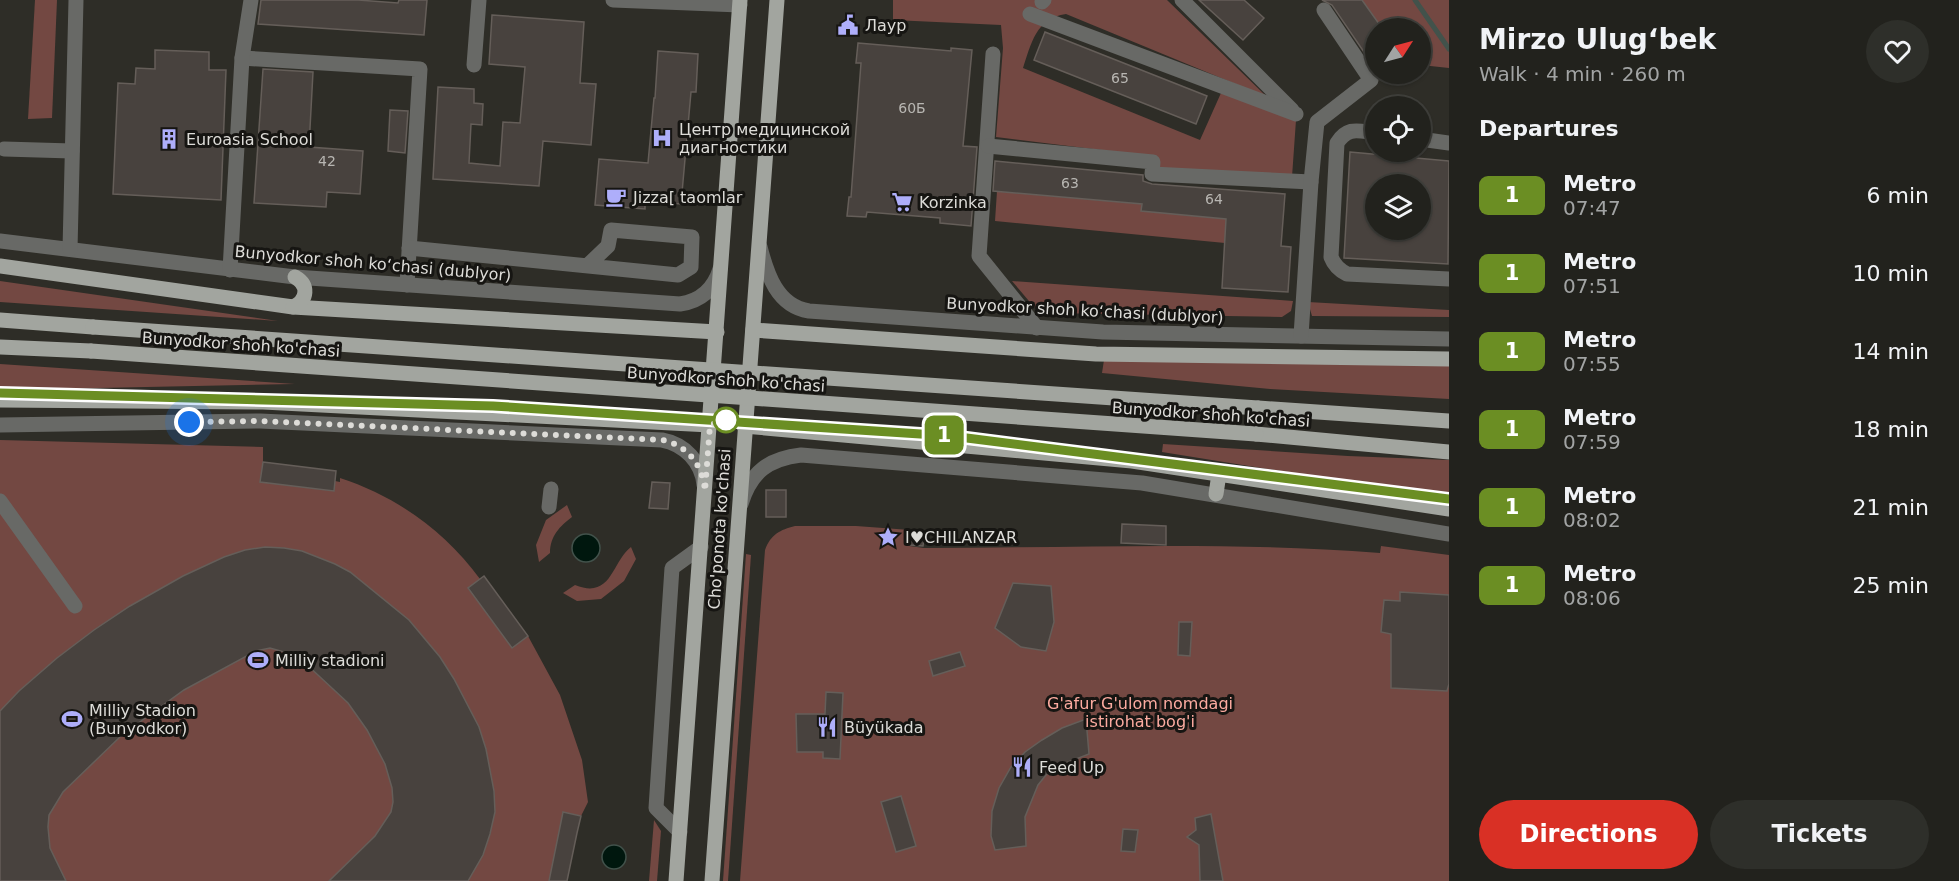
<!DOCTYPE html>
<html lang="en">
<head>
<meta charset="utf-8">
<style>
  body { margin:0; font-family:"DejaVu Sans",sans-serif; background:#2e2f2a; color:#f1f3f6; height:100vh; display:flex; flex-direction:column; font-size:22px; white-space:nowrap }
  * { box-sizing:border-box; margin:0 }
  p { font-size:20px; color:#a2a4a4 }
  .icon { flex:none; width:33px; height:33px; fill:none; stroke:currentColor; stroke-width:2; stroke-linecap:round; stroke-linejoin:round }
  .map { position:relative; flex:1; overflow:hidden }
  .side { display:flex; flex-direction:column; background:#22221d; width:510px }
  .side>* { flex:none }
  .badge { padding:0 12px; border-radius:9px; font-size:21px; line-height:39px }
  .needle { width:39px; rotate:54deg }
  .fabs { position:absolute; left:1365px; top:18px; display:grid; gap:12px }
  .fabs a { display:grid; place-items:center; width:66px; height:66px; border-radius:50%; background:#22221d; box-shadow:0 2px 4px #0004,0 0 0 2px #3f3f3b; font-size:30px }
  .you { position:absolute; width:30px; height:30px; margin:-15px; border:4px solid #fff; border-radius:50%; background:#1a73e8; box-shadow:0 0 0 9px #1a73e833 }
  .map>.badge { position:absolute; translate:-50% -50%; box-shadow:0 0 0 3px #fff }
  h2 { padding:0 30px; font-size:22px; line-height:54px }
  .round { display:grid; place-items:center; flex:none; width:63px; height:63px; border-radius:32px; background:#2e2f2a }
  .overview { display:flex; align-items:center; justify-content:space-between; height:102px; padding:0 30px }
  h1 { font-size:28px; font-weight:700; line-height:45px }
  .primary-button { display:flex; gap:12px; margin-top:auto; padding:12px 30px }
  .primary-button a { flex:1; height:69px; border-radius:36px; background:#d93025; color:#fff; font-size:24px; font-weight:700; line-height:69px; text-align:center }
  .primary-button a+a { background:#2e2f2a; color:#f1f3f6 }
  ul { padding:0; list-style:none }
  li { display:flex; align-items:center; gap:18px; height:78px; padding:0 30px }
  li div { flex:1 }
  li b { display:block; font-size:22px }
  li em { font-style:normal }
  li .badge { min-width:66px; font-weight:700; text-align:center }
  main { display:flex; flex:1; min-height:0 }
  .map>svg:first-child { display:block }
  .green { fill:#734842 }
  .water { fill:#00170e; stroke:#42524b; stroke-width:1.5 }
  .lines { fill:none; stroke-linecap:round; stroke-linejoin:round }
  .stream { stroke:#42524b; stroke-width:5 }
  .building { fill:#48423e; stroke:#655e59; stroke-width:1.5; fill-rule:evenodd }
  .minor { stroke:#686966; stroke-width:15 }
  .major { stroke:#a2a59f; stroke-width:15 }
  .major-bridge { stroke:#a2a59f; stroke-width:15 }
  .line-casing { stroke:#fff; stroke-width:14 }
  .line { stroke:#6b8e23; stroke-width:9 }
  .walk { stroke:#dddcd8; stroke-width:6; stroke-dasharray:0 10.8 }
  .stop-dot { fill:#fff; stroke:#6b8e23; stroke-width:3 }
  .labels { text-anchor:middle; stroke-width:6; stroke-linejoin:round; paint-order:stroke }
  .number-label { font-size:14px; fill:#b8b6b2 }
  .poi-label { font-size:16px; fill:#dddcd8; stroke:#161512; text-anchor:start }
  .street-label { font-size:16px; fill:#dddcd8; stroke:#161512 }
  .park-label { font-size:16px; fill:#fcaba0; stroke:#161512 }
</style>
</head>
<body>
<main>
<div class="map">
<svg width="1449" height="881" viewBox="0 0 1449 881">
  <rect width="100%" height="100%" fill="#2e2d27"/>
  <g class="green">
    <path d="M35,0H57L52,118L28,119Z"/>
    <path d="M893,0H1167L1267,97L1066,14C1036,18 1031,44 1023,68L1200,140L1221,93L1296,120L1292,177L1157,168L1158,157L996,137L1003,48L1001,25L893,20Z"/>
    <path d="M1362,0H1449V68L1421,65L1420,28H1382Z"/>
    <path d="M997,191L1141,204V210L1283,224L1225,243L995,221Z"/>
    <path d="M0,281L278,321L0,302Z"/>
    <path d="M1012,281L1293,301L1291,311L1282,317L1046,313L1034,307Z"/>
    <path d="M1308,302L1449,310V317L1312,316Z"/>
    <path d="M1104,360L1449,362V399L1270,389L1102,373Z"/>
    <path d="M0,364L295,384L0,390Z"/>
    <path d="M0,440L263,447V462L336,471L335,481L340,482V478C396,496 446,532 480,579C494,600 507,621 521,641L528,636L560,695L582,760L588,802L581,816L569,814L566,881H0Z"/>
    <path d="M1163,444L1348,456L1449,460V498L1162,452Z"/>
    <path d="M567,505L572,517C560,526 550,536 550,553L539,562L536,545L546,520Z"/>
    <path d="M795,526H856L910,530L909,546L924,548C1076,548 1228,541 1380,553L1381,546L1449,555V881H740L765,550C771,534 780,530 795,526Z"/>
    <path d="M631,547L636,559L624,581L601,599L577,601L563,593L575,585C612,600 612,561 631,547Z"/>
    <path d="M746,554L751,555L728,881H723Z"/>
    <path d="M654,820L661,831L657,881H649Z"/>
  </g>
  <g class="water">
    <circle cx="586" cy="548" r="14"/>
    <circle cx="614" cy="857" r="12"/>
  </g>
  <g class="lines">
    <path class="stream" d="M1415,0L1449,49"/>
  </g>
  <g class="building">
    <path d="M261,0H358L398,3L399,0H427L424,35L258,24Z"/>
    <path d="M1199,0H1244L1264,18L1243,40Z"/>
    <path d="M1362,0L1382,28H1376V53L1368,58L1332,5L1322,0Z"/>
    <path d="M492,15L584,22L580,83L596,84L591,145L543,141L539,186L433,179L438,87L474,89V103L483,104L482,125L471,124L469,163L500,166L503,122L520,123L525,67L489,64Z"/>
    <path d="M1045,32L1207,96L1196,124L1034,60Z"/>
    <path d="M858,43L951,51V48L972,50L963,146L977,147L971,226L940,223V218L867,212L866,217L847,216L849,197H851L861,63H856Z"/>
    <path d="M155,50L209,52V70H226L221,200L113,194L118,83L135,84L136,68L155,69Z"/>
    <path d="M658,51L698,54L696,92H691L681,204L645,201V209L595,205L599,159L648,163L654,98H655Z"/>
    <path d="M263,69L313,72L309,147L363,151L360,194L327,192L326,207L254,203Z"/>
    <path d="M390,110L408,111L405,153L388,151Z"/>
    <path d="M1350,152L1449,161L1448,264L1344,258ZM1376,184H1420V230H1376Z"/>
    <path d="M995,161L1143,175V181L1152,184L1285,194L1281,246L1291,247L1288,292L1222,288L1226,219L1141,211L1142,204L993,191Z"/>
    <path d="M263,462L336,471L334,491L260,482Z"/>
    <path d="M652,482L670,483L668,509L649,508Z"/>
    <rect x="766" y="490" width="20" height="27"/>
    <path d="M1122,524L1166,526V545L1121,543Z"/>
    <path d="M911,531L925,532L923,546L910,545Z"/>
    <path d="M265,547L284,548L302,551L335,564L350,572L409,620L440,657L454,679L479,727L486,749L494,791L495,812L490,834L483,855L468,881H329L375,836L391,812L393,802L392,788L385,764L367,730L348,703L304,662L291,654L270,648L256,651L184,690L122,735L63,792L49,815L48,827L50,848L66,881H0V711L19,691L57,658L94,630L130,606L183,576L224,557L245,550Z"/>
    <path d="M484,576L528,636L512,648L468,588Z"/>
    <path d="M1013,583L1051,586L1054,622L1046,651L1021,647L995,628Z"/>
    <path d="M1400,592L1449,595V684L1447,691L1391,688V634L1381,632L1384,600L1400,601Z"/>
    <path d="M1179,622H1192L1190,656L1178,655Z"/>
    <path d="M960,652L965,666L933,676L929,661Z"/>
    <path d="M826,692L843,693L840,759L823,758V752H797L796,714H825Z"/>
    <path d="M1086,719L1089,754L1058,766L1046,775L1038,785L1025,817L1026,846L995,850L991,836L992,811L999,788L1011,767L1025,752L1042,740L1062,728Z"/>
    <path d="M901,796L916,846L896,852L881,802Z"/>
    <path d="M563,812L581,816L577,833L567,881H549Z"/>
    <path d="M1211,814L1223,881H1200L1199,845L1187,837L1196,830L1195,818Z"/>
    <path d="M1123,829L1138,830L1135,852L1121,851Z"/>
  </g>
  <g class="lines">
    <g class="minor">
      <path d="M613,0L740,5"/>
      <path d="M1182,0L1292,110"/>
      <path d="M1042,2L1044,0"/>
      <path d="M1030,14L1296,114"/>
      <path d="M993,54L979,256L1037,328"/>
      <path d="M242,58L420,69L407,285"/>
      <path d="M474,65L479,0"/>
      <path d="M1376,133C1358,131 1348,126 1337,143L1331,257C1334,265 1339,270 1347,274L1449,279"/>
      <path d="M1420,139L1449,143"/>
      <path d="M988,146L1153,162L1152,174L1311,182"/>
      <path d="M4,149L72,151"/>
      <path d="M0,241L295,277L680,304C701,301 714,289 720,269"/>
      <path d="M760,247C767,274 777,306 809,311L1103,332L1449,339"/>
      <path d="M409,248L678,275L691,267L692,237L611,230L608,246L587,266"/>
      <path d="M70,249L76,0"/>
      <path d="M230,270L242,58L251,0"/>
      <path d="M1301,336L1311,182L1317,122L1371,80L1324,10"/>
      <path d="M0,425L260,421L662,440C684,444 702,462 704,485"/>
      <path d="M0,501L75,606"/>
      <path d="M741,504C751,472 768,459 801,455L1142,483L1449,534"/>
      <path d="M549,507L551,489"/>
      <path d="M680,832L656,808L672,568L701,547"/>
    </g>
    <g class="major">
      <path d="M0,266L293,307L717,332"/>
      <path d="M293,307C308,300 309,285 295,277"/>
      <path d="M0,320L93,327"/>
      <path d="M753,330L1096,354L1449,359"/>
      <path d="M0,347L91,351"/>
      <path d="M0,400L263,402L710,425"/>
      <path d="M1258,408L1449,421"/>
      <path d="M744,426L1132,461L1449,509"/>
      <path d="M1256,434L1449,452"/>
      <path d="M1216,494L1219,474"/>
      <path d="M676,881L740,0"/>
      <path d="M712,881L777,0"/>
    </g>
    <g class="major-bridge">
      <path d="M93,327L1258,408"/>
      <path d="M91,351L1256,434"/>
    </g>
  </g>
  <g class="lines">
    <g class="line-casing">
      <path id="line" d="M0,393L493,406L951,436L1449,499"/>
    </g>
    <use href="#line" class="line"/>
    <path class="walk" d="M189,422L260,421L662,440C688,445 703,466 705,491L710,425L726,420"/>
  </g>
  <defs>
    <g id="civic-bare" transform="scale(1.62)"><path d="M-.6-6.5H3V-4.5H.6V-3L4-1V1h2V6H-6V1h2V-1L-.6-3ZM-1.2 2.5V6h2.4V2.5Z" fill="#aeaefa" stroke="#161512" stroke-width="2.5" paint-order="stroke"/></g>
    <g id="hospital-bare" transform="scale(1.62)"><path d="M-5-5h3v3.5h4V-5h3V5h-3V1.5h-4V5h-3Z" fill="#aeaefa" stroke="#161512" stroke-width="2.5" paint-order="stroke"/></g>
    <g id="building-bare" transform="scale(1.62)"><path d="M-4-6H4V6H1V3H-1V6H-4ZM-2.5-4.3h1.7v1.8h-1.7ZM.8-4.3h1.7v1.8H.8ZM-2.5-1h1.7V.8h-1.7ZM.8-1h1.7V.8H.8Z" fill="#aeaefa" stroke="#161512" stroke-width="2.5" paint-order="stroke"/></g>
    <g id="cafe-bare" transform="scale(1.62)"><path d="M-5.5-4.5H6V0H3Q3 3.5 0 3.5H-2.5Q-5.5 3.5-5.5 0ZM3-3.2v2h1.7v-2ZM-6 4.5H4V6H-6Z" fill="#aeaefa" stroke="#161512" stroke-width="2.5" paint-order="stroke"/></g>
    <g id="supermarket-bare" transform="scale(1.62)"><path d="M-6-5.5h2.5l.6 2H6L4.5 2H-2.5L-4.4-4H-6ZM-1.5 3.2a1.3 1.3 0 1 0 .1 0ZM3 3.2a1.3 1.3 0 1 0 .1 0Z" fill="#aeaefa" stroke="#161512" stroke-width="2.5" paint-order="stroke"/></g>
    <g id="sight-bare" transform="scale(1.62)"><path d="M0-6L1.8-2.2L6-1.7L2.9 1.2L3.7 5.4L0 3.3L-3.7 5.4L-2.9 1.2L-6-1.7L-1.8-2.2Z" fill="#aeaefa" stroke="#161512" stroke-width="2.5" paint-order="stroke"/></g>
    <g id="stadium-bare" transform="scale(1.62)"><path d="M0-5a6.5 5 0 1 0 0 10a6.5 5 0 1 0 0-10ZM-3.5-1.8h7v3.6h-7Z" fill="#aeaefa" stroke="#161512" stroke-width="2.5" paint-order="stroke"/></g>
    <g id="restaurant-bare" transform="scale(1.62)"><path d="M-5-6h1v4h1v-4h1v4h1v-4h1v5L-1.5 .5V6h-2V.5L-5-1ZM5-6V6H3V1.5H1.5Q1.5-4 5-6Z" fill="#aeaefa" stroke="#161512" stroke-width="2.5" paint-order="stroke"/></g>
  </defs>
  <g fill-rule="evenodd">
    <use href="#civic-bare" x="848" y="25"/>
    <use href="#hospital-bare" x="662" y="138"/>
    <use href="#building-bare" x="169" y="139"/>
    <use href="#cafe-bare" x="616" y="197"/>
    <use href="#supermarket-bare" x="902" y="202"/>
    <use href="#sight-bare" x="888" y="537"/>
    <use href="#stadium-bare" x="258" y="660"/>
    <use href="#stadium-bare" x="72" y="719"/>
    <use href="#restaurant-bare" x="827" y="727"/>
    <use href="#restaurant-bare" x="1022" y="767"/>
  </g>
  <circle class="stop-dot" cx="726" cy="420" r="12"/>
  <g class="labels">
    <g class="number-label">
      <text x="1120" y="83">65</text>
      <text x="912" y="113">60Б</text>
      <text x="327" y="166">42</text>
      <text x="1070" y="188">63</text>
      <text x="1214" y="204">64</text>
    </g>
    <g class="poi-label">
      <text x="865" y="31">Лаур</text>
      <text x="679" y="135">Центр медицинской<tspan x="679" dy="18">диагностики</tspan></text>
      <text x="186" y="145">Euroasia School</text>
      <text x="633" y="203">Jizza[ taomlar</text>
      <text x="919" y="208">Korzinka</text>
      <text x="905" y="543">I♥CHILANZAR</text>
      <text x="275" y="666">Milliy stadioni</text>
      <text x="89" y="716">Milliy Stadion<tspan x="89" dy="18">(Bunyodkor)</tspan></text>
      <text x="844" y="733">Büyükada</text>
      <text x="1039" y="773">Feed Up</text>
    </g>
    <g class="street-label">
      <text transform="translate(373 263) rotate(5)" y="6">Bunyodkor shoh koʻchasi (dublyor)</text>
      <text transform="translate(1085 310) rotate(3)" y="6">Bunyodkor shoh koʻchasi (dublyor)</text>
      <text transform="translate(241 344) rotate(4)" y="6">Bunyodkor shoh ko'chasi</text>
      <text transform="translate(726 379) rotate(4)" y="6">Bunyodkor shoh ko'chasi</text>
      <text transform="translate(1211 414) rotate(4)" y="6">Bunyodkor shoh ko'chasi</text>
      <text transform="translate(719 529) rotate(-86)" y="6">Cho'ponota ko'chasi</text>
    </g>
    <g class="park-label">
      <text x="1140" y="709">G'afur G'ulom nomdagi<tspan x="1140" dy="18">istirohat bog'i</tspan></text>
    </g>
  </g>
</svg>
<div class="fabs">
<a><svg class="needle" viewBox="-14 -14 28 28"><path d="M0-13l5 13h-10z" fill="#e53935"/><path d="M0 13l5-13h-10z" fill="#a2a4a4"/></svg></a>
<a><svg class="icon" aria-label="locate" viewBox="0 0 24 24"><circle cx="12" cy="12" r="6"/><path d="M12 2v4M12 18v4M2 12h4M18 12h4"/></svg></a>
<a><svg class="icon" aria-label="layers" viewBox="0 0 24 24"><path d="M12 4l9 5-9 5-9-5zM3 14l9 5 9-5"/></svg></a>
</div>
<div class="you" style="left:189px;top:422px"></div>
<b class="badge" style="left:944px;top:435px;background:#6b8e23;color:#fff">1</b>
</div>
<section class="side">
<div class="overview"><div><h1>Mirzo Ulugʻbek</h1><p>Walk · 4 min · 260 m</p></div><a class="round"><svg class="icon" aria-label="heart" viewBox="0 0 24 24"><path d="M12 20l-8-8c-3-5 5-10 8-4 3-6 11-1 8 4z"/></svg></a></div>
<h2>Departures</h2>
<ul>
<li><span class="badge" style="background:#6b8e23;color:#fff">1</span><div><b>Metro</b><p>07:47</p></div><em>6 min</em></li>
<li><span class="badge" style="background:#6b8e23;color:#fff">1</span><div><b>Metro</b><p>07:51</p></div><em>10 min</em></li>
<li><span class="badge" style="background:#6b8e23;color:#fff">1</span><div><b>Metro</b><p>07:55</p></div><em>14 min</em></li>
<li><span class="badge" style="background:#6b8e23;color:#fff">1</span><div><b>Metro</b><p>07:59</p></div><em>18 min</em></li>
<li><span class="badge" style="background:#6b8e23;color:#fff">1</span><div><b>Metro</b><p>08:02</p></div><em>21 min</em></li>
<li><span class="badge" style="background:#6b8e23;color:#fff">1</span><div><b>Metro</b><p>08:06</p></div><em>25 min</em></li>
</ul>
<div class="primary-button"><a>Directions</a><a>Tickets</a></div>
</section>
</main>
</body>
</html>
